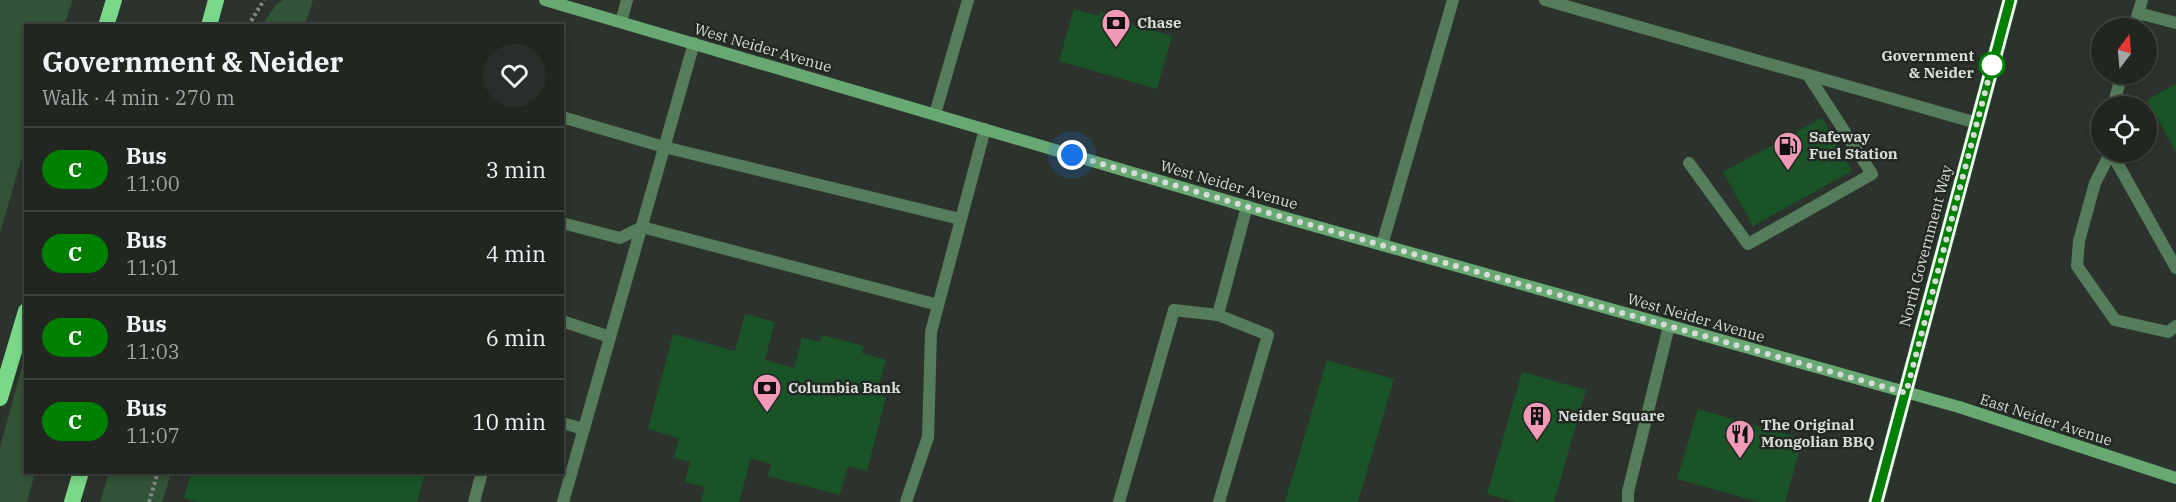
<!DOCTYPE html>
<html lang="en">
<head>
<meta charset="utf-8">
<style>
  body { margin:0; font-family:"IBM Plex Serif",serif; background:#292e2a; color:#f1f3f6; height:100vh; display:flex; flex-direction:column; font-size:22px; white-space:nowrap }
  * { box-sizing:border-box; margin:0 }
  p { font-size:20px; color:#a2a5a5 }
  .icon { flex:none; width:33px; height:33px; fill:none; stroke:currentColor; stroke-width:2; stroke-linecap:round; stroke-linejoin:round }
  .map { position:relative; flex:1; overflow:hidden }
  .side { position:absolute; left:24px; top:24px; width:540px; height:450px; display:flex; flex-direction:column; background:#212621; border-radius:0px; box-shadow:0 3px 9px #0003,0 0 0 2px #3e433f }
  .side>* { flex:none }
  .badge { padding:0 12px; border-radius:20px; font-size:21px; line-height:39px }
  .needle { width:39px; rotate:16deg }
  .buttons { position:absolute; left:2091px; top:18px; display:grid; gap:12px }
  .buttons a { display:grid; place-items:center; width:66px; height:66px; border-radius:50%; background:#212621; box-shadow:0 3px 9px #0003,0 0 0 2px #3e433f; font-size:30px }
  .you { position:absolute; width:30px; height:30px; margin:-15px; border:4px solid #fff; border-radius:50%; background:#1a73e8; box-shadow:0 0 0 9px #1a73e833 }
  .map>.badge { position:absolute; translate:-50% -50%; box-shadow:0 0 0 3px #fff }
  .round { display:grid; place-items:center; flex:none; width:63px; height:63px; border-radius:32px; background:#292e2a }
  .overview { display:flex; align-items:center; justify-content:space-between; height:102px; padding:0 18px }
  h1 { font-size:28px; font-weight:800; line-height:45px }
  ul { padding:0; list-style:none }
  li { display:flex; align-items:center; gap:18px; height:84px; padding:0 18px; border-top:2px solid #3e433f }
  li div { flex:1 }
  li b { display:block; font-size:22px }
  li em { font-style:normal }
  li .badge { min-width:66px; font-weight:700; text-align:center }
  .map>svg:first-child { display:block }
  .green { fill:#325337 }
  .building { fill:#195327 }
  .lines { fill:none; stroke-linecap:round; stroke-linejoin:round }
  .path { stroke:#838984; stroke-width:4; stroke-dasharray:3 3; stroke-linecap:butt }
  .service { stroke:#567d5b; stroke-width:12 }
  .secondary { stroke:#68a872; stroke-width:12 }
  .primary { stroke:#75c982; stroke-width:15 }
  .trunk { stroke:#7ad88a; stroke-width:16 }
  .line-casing { stroke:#fff; stroke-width:14 }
  .line { stroke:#008000; stroke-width:9 }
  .walk { stroke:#d7dcd8; stroke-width:6; stroke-dasharray:0 10.8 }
  .stop-dot { fill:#fff; stroke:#008000; stroke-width:3 }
  .labels { text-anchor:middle; stroke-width:5; stroke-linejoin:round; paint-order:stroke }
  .poi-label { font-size:15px; font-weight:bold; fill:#d7dcd8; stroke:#222923; text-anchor:start }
  .street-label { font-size:15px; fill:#d7dcd8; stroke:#222923 }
  .stop-label { font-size:15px; font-weight:bold; fill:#d7dcd8; stroke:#222923; text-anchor:end }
</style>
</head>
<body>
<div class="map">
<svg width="2176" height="502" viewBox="0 0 2176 502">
  <rect width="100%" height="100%" fill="#2c332c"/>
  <g class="green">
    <path d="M0,0H73L64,25L26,26L25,147L0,233Z"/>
    <path d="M283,0H313L305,25H262L276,5Z"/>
    <path d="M25,356L26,472L35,473L27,502H0V447Z"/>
    <path d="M109,473V472L171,473L162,502H100Z"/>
  </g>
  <g class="building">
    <path d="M1074,9L1099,16L1100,12L1126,19L1125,23L1172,36L1157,89L1059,61Z"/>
    <path d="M2176,84V152L2147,100Z"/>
    <path d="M1822,118L1852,171L1753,226L1723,172Z"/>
    <path d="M745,314L775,322L765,360L794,368L802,338L820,342L822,335L864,346L862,353L886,360L877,394L886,397L867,471L848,466L840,495L768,476L771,464L751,458L739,502H701L705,487L685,482L690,462L674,458L679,438L648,429L673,334L735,351Z"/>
    <path d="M1327,360L1394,379L1358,502H1285Z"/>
    <path d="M1522,372L1586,390L1554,502H1515L1487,494Z"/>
    <path d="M1698,409L1803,439L1785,502H1759L1677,479Z"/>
    <path d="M191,472H425L417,502H197L184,498Z"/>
  </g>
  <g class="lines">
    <g class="path">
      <path d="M248,26L264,0"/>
      <path d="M149,502L158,472"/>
    </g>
    <g class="service">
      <path d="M1545,0L1977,123"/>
      <path d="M2138,13L2176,23"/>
      <path d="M621,22L627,0"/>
      <path d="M2134,28L2142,0"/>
      <path d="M2113,106L2122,74"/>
      <path d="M935,114L968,0"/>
      <path d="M562,117L664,147L960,219"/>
      <path d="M2111,152L2095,183L2079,241L2077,266L2115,320L2168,332L2176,326"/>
      <path d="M2111,152L2176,268"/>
      <path d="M1689,163L1748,244L1872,174L1808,75"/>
      <path d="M562,223L620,238L642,227L938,305"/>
      <path d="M1382,245L1453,0"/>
      <path d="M1218,315L1247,206"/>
      <path d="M562,321L610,337"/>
      <path d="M562,423L584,429"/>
      <path d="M474,502L482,472"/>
      <path d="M563,502L694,43"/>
      <path d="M906,502L928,437L931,332L985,129"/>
      <path d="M1119,502L1174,310L1218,315L1268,335L1219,502"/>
      <path d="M1628,502V492L1669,326"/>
    </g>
    <path class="secondary" d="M545,0L1279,216L1959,407L2176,478"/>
    <path class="primary" d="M1876,502L2010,0"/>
    <g class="trunk">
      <path d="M106,26L114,0"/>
      <path d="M209,26L216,0"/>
      <path d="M0,398L26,311"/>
      <path d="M72,502L81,472"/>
    </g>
  </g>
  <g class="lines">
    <g class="line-casing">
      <path id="line" d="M1876,502L2010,0"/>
    </g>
    <use href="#line" class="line"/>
    <path class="walk" d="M1072,155L1279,216L1906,393L1993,62L1992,65"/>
  </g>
  <defs>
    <g id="bank-pin" transform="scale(1.5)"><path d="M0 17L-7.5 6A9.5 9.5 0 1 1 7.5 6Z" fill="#f09ab7" stroke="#222923"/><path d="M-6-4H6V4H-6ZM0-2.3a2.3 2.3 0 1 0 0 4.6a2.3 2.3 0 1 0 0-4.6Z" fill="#111"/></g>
    <g id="fuel-pin" transform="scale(1.5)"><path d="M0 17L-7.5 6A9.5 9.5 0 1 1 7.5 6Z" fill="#f09ab7" stroke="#222923"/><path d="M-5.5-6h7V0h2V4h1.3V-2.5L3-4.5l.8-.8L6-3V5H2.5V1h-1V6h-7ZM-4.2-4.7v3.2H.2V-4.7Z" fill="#111"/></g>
    <g id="building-pin" transform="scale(1.5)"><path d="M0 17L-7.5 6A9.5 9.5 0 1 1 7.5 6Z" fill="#f09ab7" stroke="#222923"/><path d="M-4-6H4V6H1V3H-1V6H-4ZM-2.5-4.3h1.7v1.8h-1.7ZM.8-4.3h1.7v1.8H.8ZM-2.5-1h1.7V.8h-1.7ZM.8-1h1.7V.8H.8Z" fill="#111"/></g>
    <g id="restaurant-pin" transform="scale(1.5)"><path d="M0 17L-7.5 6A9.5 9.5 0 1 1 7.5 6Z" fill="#f09ab7" stroke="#222923"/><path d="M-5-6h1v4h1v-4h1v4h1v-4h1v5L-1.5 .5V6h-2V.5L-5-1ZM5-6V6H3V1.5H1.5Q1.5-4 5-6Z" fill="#111"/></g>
  </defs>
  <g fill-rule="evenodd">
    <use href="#bank-pin" x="1116" y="23"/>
    <use href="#fuel-pin" x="1788" y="146"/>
    <use href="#bank-pin" x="767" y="388"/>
    <use href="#building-pin" x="1537" y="416"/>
    <use href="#restaurant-pin" x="1740" y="434"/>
  </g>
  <circle class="stop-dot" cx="1992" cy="65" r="12"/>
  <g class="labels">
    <g class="poi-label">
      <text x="1137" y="28">Chase</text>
      <text x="1809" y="142">Safeway<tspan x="1809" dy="17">Fuel Station</tspan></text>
      <text x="788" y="393">Columbia Bank</text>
      <text x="1558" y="421">Neider Square</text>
      <text x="1761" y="430">The Original<tspan x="1761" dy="17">Mongolian BBQ</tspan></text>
    </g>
    <g class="street-label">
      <text transform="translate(763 48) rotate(16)" y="5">West Neider Avenue</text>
      <text transform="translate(1229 185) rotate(16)" y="5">West Neider Avenue</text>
      <text transform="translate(1926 246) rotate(-75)" y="5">North Government Way</text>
      <text transform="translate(1696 318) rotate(16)" y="5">West Neider Avenue</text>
      <text transform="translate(2046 420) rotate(18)" y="5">East Neider Avenue</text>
    </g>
    <g class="stop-label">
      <text x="1974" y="61">Government<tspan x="1974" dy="17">&amp; Neider</tspan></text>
    </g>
  </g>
</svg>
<div class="buttons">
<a><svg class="needle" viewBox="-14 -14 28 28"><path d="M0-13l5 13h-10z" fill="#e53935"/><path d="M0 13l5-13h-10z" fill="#a2a5a5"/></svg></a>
<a><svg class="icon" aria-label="locate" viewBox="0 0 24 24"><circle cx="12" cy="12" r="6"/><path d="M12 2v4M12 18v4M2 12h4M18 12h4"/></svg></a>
</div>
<div class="you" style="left:1072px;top:155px"></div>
<section class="side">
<div class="overview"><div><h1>Government &amp; Neider</h1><p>Walk · 4 min · 270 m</p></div><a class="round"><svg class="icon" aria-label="heart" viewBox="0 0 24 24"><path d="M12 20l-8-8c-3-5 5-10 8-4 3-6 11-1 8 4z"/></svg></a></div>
<ul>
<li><span class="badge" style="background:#008000;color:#fff">C</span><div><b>Bus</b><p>11:00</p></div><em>3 min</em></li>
<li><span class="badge" style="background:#008000;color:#fff">C</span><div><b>Bus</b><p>11:01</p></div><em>4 min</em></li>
<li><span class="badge" style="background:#008000;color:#fff">C</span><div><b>Bus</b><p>11:03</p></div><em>6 min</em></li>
<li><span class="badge" style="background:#008000;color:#fff">C</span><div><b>Bus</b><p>11:07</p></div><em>10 min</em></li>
</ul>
</section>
</div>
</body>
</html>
